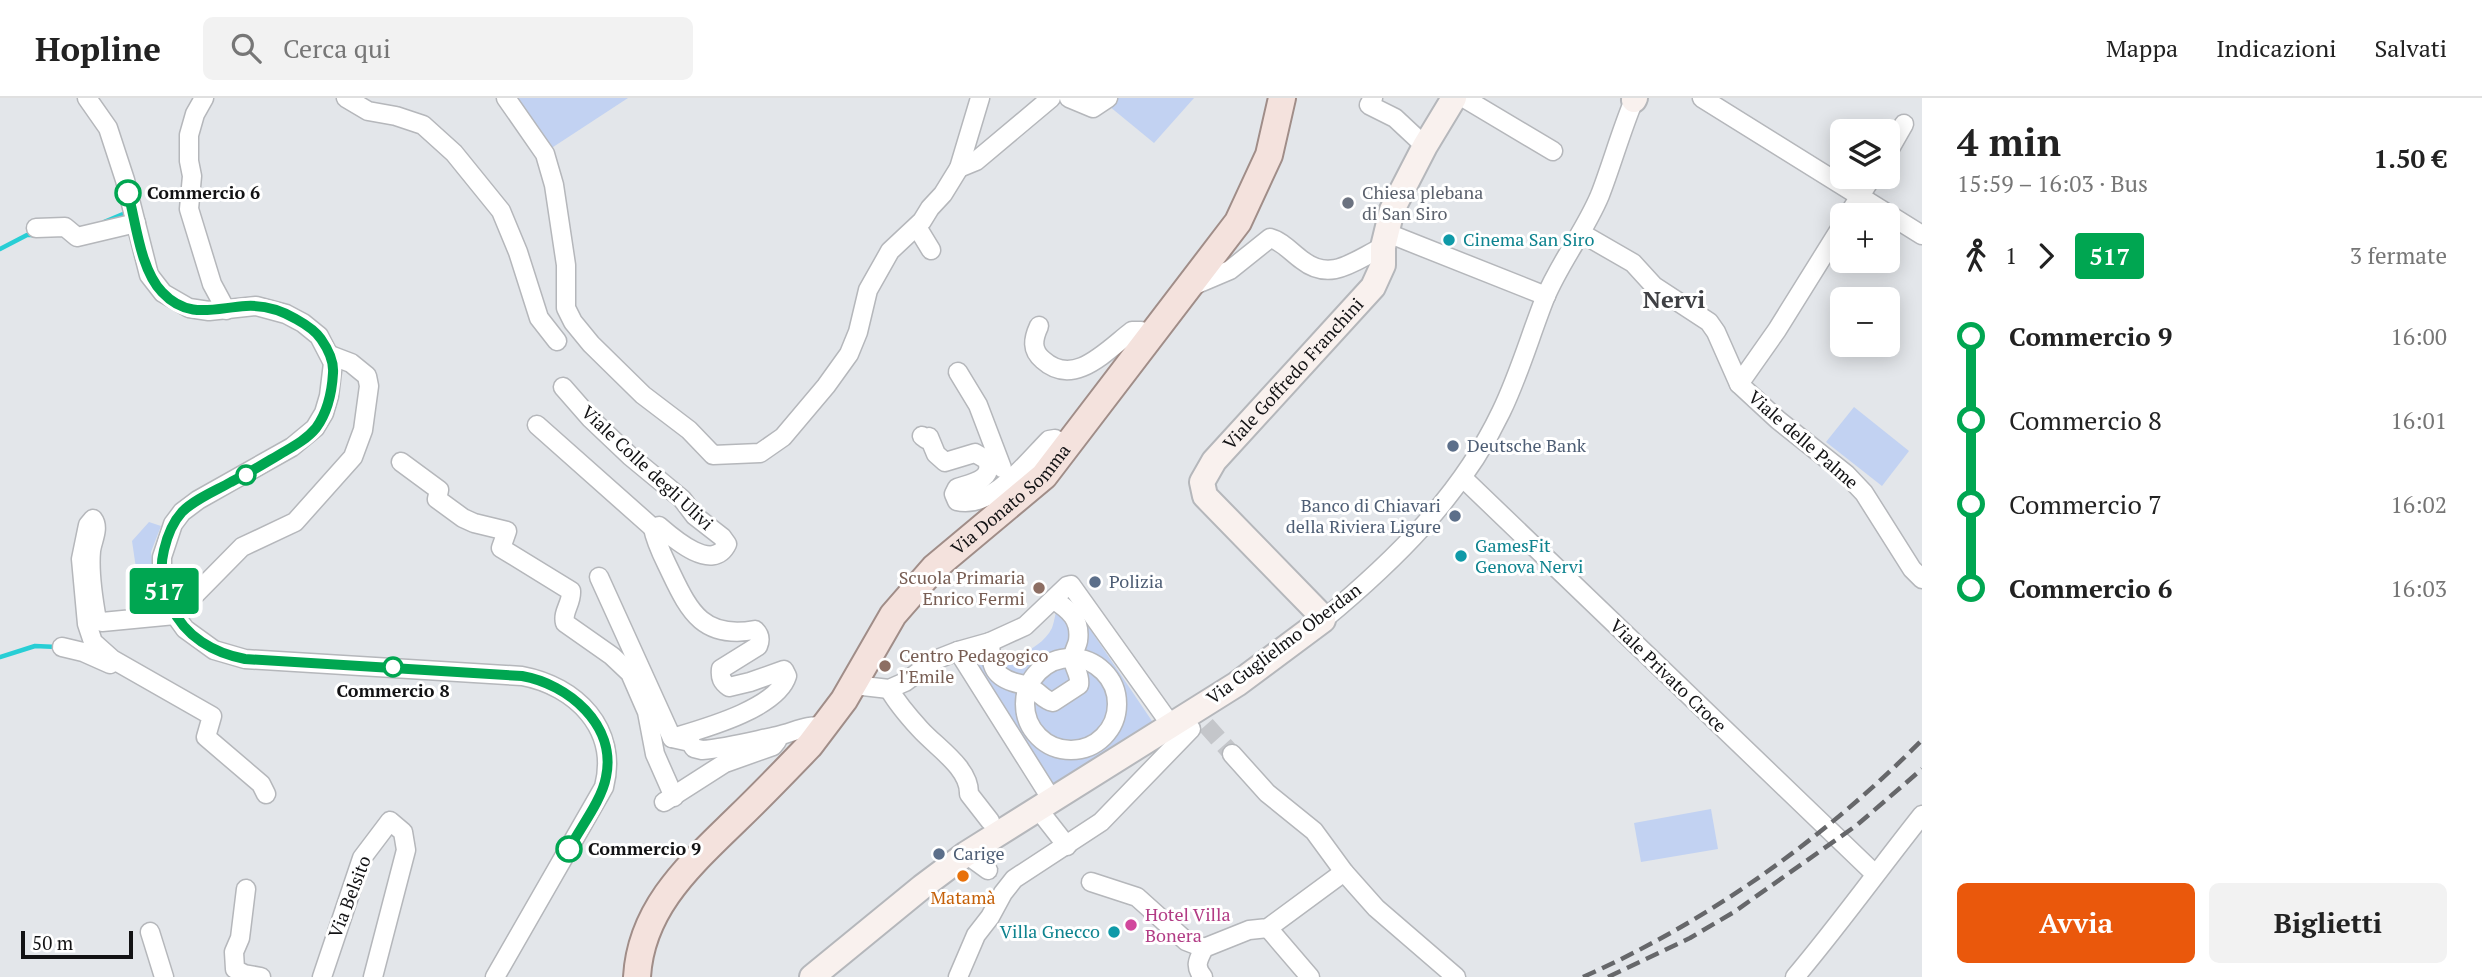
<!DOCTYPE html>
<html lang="it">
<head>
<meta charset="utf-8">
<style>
  body { margin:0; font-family:"PT Serif",serif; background:#f2f2f2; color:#222; height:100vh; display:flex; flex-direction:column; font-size:26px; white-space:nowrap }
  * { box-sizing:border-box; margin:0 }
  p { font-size:23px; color:#767676 }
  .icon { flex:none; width:38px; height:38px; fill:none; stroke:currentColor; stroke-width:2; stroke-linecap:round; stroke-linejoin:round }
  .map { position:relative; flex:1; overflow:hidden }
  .side { display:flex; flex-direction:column; background:#fff; width:560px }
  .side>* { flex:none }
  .badge { padding:0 14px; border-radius:5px; font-size:24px; line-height:46px }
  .controls { position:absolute; left:1830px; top:21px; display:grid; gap:14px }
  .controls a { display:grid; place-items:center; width:70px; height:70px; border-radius:10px; background:#fff; box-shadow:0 4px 18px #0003; font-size:35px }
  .scale { position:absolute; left:21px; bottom:18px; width:112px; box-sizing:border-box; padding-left:7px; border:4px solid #121214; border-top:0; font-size:19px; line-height:24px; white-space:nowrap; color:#121214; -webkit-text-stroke:5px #fff; paint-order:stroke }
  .map>.badge { position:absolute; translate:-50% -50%; box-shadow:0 0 0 4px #fff }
  .legs { display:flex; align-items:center; gap:10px; height:77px; padding:0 35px; font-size:23px }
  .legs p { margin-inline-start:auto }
  .head { display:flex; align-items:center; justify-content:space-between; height:119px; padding:0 35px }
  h1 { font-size:38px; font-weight:800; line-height:52px }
  .primary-button { display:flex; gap:14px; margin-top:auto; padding:14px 35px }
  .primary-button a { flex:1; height:80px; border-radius:10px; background:#ea580c; color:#fff; font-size:28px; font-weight:800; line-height:80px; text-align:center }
  .primary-button a+a { background:#f2f2f2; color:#222 }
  ul { padding:0 35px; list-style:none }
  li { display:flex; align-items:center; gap:24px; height:84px; font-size:26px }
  li i { display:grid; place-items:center; width:10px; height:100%; margin:0 9px; background:currentColor }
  li i::after { content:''; width:18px; height:18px; margin:-9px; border:5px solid; border-radius:50%; background:#fff }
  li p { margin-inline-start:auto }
  li:first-child i { background:linear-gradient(#0000 50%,currentColor 0) }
  li:last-child i { background:linear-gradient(currentColor 50%,#0000 0) }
  header { display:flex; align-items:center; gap:42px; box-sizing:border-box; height:98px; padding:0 35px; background:#fff; border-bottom:2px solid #e0e0e0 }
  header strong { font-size:33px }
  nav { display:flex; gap:38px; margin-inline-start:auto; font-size:24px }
  .search { width:490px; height:63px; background:#f2f2f2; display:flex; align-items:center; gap:18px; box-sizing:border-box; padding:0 24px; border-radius:10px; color:#767676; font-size:26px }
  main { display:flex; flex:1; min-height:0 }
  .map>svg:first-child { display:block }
  .green { fill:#c2d2f2 }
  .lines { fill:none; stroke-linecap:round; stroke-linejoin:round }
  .stream { stroke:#28ced5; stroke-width:4.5 }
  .street-tunnel { stroke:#c4c6ca; stroke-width:18; stroke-dasharray:18 9; stroke-linecap:butt }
  .street-casing { stroke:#b5b7bb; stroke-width:21 }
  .secondary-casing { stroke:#b5b7bb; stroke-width:28 }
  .primary-casing { stroke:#a08d88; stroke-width:30 }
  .street { stroke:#fff; stroke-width:18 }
  .secondary { stroke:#f9f1ee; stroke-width:24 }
  .primary { stroke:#f4e2dd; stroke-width:26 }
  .rail { stroke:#66676a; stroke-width:4.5; stroke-dasharray:14 7; stroke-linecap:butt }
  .line-1-casing { stroke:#fff; stroke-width:16 }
  .line-1 { stroke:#00a651; stroke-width:10 }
  .stop-1-dot { fill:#fff; stroke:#00a651; stroke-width:3.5 }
  .worship-dot { fill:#6b7280; stroke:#fff; stroke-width:2.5 }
  .culture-dot { fill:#0f9aa8; stroke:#fff; stroke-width:2.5 }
  .service-dot { fill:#5c6f8a; stroke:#fff; stroke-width:2.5 }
  .education-dot { fill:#8d6e63; stroke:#fff; stroke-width:2.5 }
  .food-dot { fill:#e8710a; stroke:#fff; stroke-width:2.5 }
  .hotel-dot { fill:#d1479c; stroke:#fff; stroke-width:2.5 }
  .labels { text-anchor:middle; stroke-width:6; stroke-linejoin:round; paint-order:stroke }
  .stop-label { font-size:18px; font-weight:bold; fill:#121214; stroke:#fff; text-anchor:start }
  .worship-label { font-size:18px; fill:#5b616d; stroke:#fff; text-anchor:start }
  .culture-label { font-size:18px; fill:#0d838f; stroke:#fff; text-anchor:start }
  .street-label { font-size:18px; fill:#121214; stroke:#fff }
  .service-label { font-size:18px; fill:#4e5e75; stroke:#fff; text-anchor:start }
  .education-label { font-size:18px; fill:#785e54; stroke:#fff; text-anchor:end }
  .food-label { font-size:18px; fill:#c56008; stroke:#fff }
  .hotel-label { font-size:18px; fill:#b23c85; stroke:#fff; text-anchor:start }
  .district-label { font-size:24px; font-weight:bold; fill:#3f4044; stroke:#fff }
</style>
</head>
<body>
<header>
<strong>Hopline</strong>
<div class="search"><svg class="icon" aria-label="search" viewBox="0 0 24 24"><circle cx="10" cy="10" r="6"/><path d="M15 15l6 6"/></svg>Cerca qui</div>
<nav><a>Mappa</a><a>Indicazioni</a><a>Salvati</a></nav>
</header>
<main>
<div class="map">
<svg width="1922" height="879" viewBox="0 0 1922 879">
  <rect width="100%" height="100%" fill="#e3e6ea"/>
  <g class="green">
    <path d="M513,0H628L547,53Z"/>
    <path d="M1117,0H1194L1154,45L1109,8Z"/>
    <path d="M1854,309L1909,353L1882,388L1826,344Z"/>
    <path d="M149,424L161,428L151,454L158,514L143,518L132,443Z"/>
    <path d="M1067,497L1154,626L1055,690L973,563C987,554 990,560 1005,559C1023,558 1044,546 1052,530C1055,522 1056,511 1058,502Z"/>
    <path d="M1711,711L1718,751L1641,764L1634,725Z"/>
  </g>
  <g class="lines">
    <g class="stream">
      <path d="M104,124L123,116"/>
      <path d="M0,151L27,137H34"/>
      <path d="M0,559L35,548L57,549"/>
    </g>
    <path class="street-tunnel" d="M1206,627L1232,656"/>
    <g class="street-casing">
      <g id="street">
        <path d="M87,0L108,30L125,82L149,177L163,195L189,210L209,213L256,208L286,216L303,225L319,238L333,265L329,298L324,315L315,330L292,349L198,402L182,414L173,426L162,459V479L164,495L175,517L185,531L214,552L245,561L522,578C576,588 619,631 604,689L495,879"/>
        <path d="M204,0L195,16L189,37V63L192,78L189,111L212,186L226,212"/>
        <path d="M346,0L368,13L396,18L423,27L454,55L501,113L518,154L539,220L557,243"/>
        <path d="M506,0L545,56L554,87L566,167V210L573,224L591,246L643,297L689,332L713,357L760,355L783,339L826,288L849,256L858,234L868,192L890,153L922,123L930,110L943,96L959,70L980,0"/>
        <path d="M1069,0L1093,10L1108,0"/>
        <path d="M1373,0L1369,7L1395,20L1425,48"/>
        <path d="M1464,0L1553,53"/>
        <path d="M1702,0L1922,137"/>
        <path d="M1888,54L1904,26"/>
        <path d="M959,70L976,63L1051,0"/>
        <path d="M1848,117L1872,79"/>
        <path d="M917,129L931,152"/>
        <path d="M36,130L65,129L77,139L136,125"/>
        <path d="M1385,134L1546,198"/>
        <path d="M1581,135L1633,165L1654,188L1709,224L1716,234L1739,286L1778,322L1846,376L1864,395L1912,471L1922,481"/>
        <path d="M1190,189L1230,172L1270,140C1282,143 1292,155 1302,162C1331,185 1355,162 1383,149"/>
        <path d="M1039,228C1033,241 1031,252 1043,262C1074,290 1106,253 1132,233H1141L1152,239"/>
        <path d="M958,274L978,307L1002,370"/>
        <path d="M1739,286L1777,232L1843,126"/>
        <path d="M563,289L591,321L630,358L682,401L695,418L722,439L727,446C713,475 674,441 659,428L653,430C656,446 664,460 671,475C690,515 704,541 755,532C760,537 761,541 758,548L721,571C720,580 722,584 729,589L750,584L784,572L787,578C777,611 702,631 672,640L690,644L694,650L702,652C727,650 753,643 777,638C795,634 807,626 825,629"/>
        <path d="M537,327L653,430"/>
        <path d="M922,338L926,341L929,339L936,356L945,364L975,355L987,362C994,382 972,385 957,390L954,396L957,403C991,412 1027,364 1049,342L1055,341L1066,350"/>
        <path d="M401,364L439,392L437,401L463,420L474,425L507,433L501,450L571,493C572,505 562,514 565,525L612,558L630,575L647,614L655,656L674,699"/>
        <path d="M1463,380L1875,776"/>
        <path d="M599,479L672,640"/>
        <path d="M1323,522C1394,463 1461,398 1501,314C1519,277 1530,238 1545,200C1560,164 1585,133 1600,97C1612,66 1621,33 1634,2"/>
        <path d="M990,544C991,564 991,577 1013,584C1018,586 1025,586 1029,589C1039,593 1043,602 1053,604L1079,587C1081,577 1073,569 1073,560C1073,554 1077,548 1078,543C1081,522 1070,512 1054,502"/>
        <path d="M62,549L83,554L110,566"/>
        <circle cx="1071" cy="606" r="46"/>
        <path d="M854,587L889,591L905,584L935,562L958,553"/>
        <path d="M889,591C897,605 909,619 920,631C936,649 970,670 969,696L990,723"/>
        <path d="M1232,656L1267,695L1314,733L1344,774L1376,810L1456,879"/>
        <path d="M266,696L261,686L206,639L212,618L112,561L93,544L87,526L81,461L88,427L93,421C100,430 92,443 91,453C89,475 93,500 97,522L102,524L175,517L242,449L295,424L353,359L363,332L369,288L367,278L351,265L330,257"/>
        <path d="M1052,702L958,553L990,544L1025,528L1067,488L1071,487L1171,627"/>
        <path d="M664,704L725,665L773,648L777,643"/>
        <path d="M1038,711L1067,748"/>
        <path d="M966,756L988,772"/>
        <path d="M1091,784L1137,799L1186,843L1204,850"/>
        <path d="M246,791L240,840L234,854L235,871L244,876L261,879"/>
        <path d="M1268,830L1310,879"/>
        <path d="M150,834L164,879"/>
        <path d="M322,879L362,760L390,723L403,734L406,752L373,879"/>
        <path d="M958,879L976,837L990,819L1003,795L1014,781L1101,724L1191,631"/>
        <path d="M1203,879C1194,868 1198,862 1204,850L1249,832L1268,830L1344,774"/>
        <path d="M1795,879C1839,827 1879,771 1922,717"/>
      </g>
    </g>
    <g class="secondary-casing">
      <g id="secondary">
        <path d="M1634,2L1635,0"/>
        <path id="s1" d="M812,879L922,789L966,756L1237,586L1323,522L1318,514L1205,398L1202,384L1214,363L1373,189L1383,167V149L1392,112L1425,48L1454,0"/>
      </g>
    </g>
    <g class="primary-casing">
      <g id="primary">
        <path id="s2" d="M637,879C641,809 691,766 738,720C763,696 786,672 810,647L844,602L893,517L934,470L1044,378L1238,124L1269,57L1282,0"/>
      </g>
    </g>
    <use href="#street" class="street"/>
    <use href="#secondary" class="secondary"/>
    <use href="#primary" class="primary"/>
    <g class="rail">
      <path d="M1583,879C1709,823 1825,740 1922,642"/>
      <path d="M1608,879L1690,840L1734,814L1857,727L1922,671"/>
    </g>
  </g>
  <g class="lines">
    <g class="line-1-casing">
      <path id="line-1" d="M128,95C136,124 140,171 162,194C188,222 214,210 246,208C264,207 281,212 296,221C305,226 315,232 321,241C328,251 334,262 333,275C332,293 327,315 316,330C307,341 294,348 282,355C265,365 249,375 231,384C215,393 195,401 182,414C172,425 167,439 164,452C159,472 162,491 171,508C185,539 214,555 245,561L522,578C568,586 617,627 606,679C602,702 580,730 569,751"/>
    </g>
    <use href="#line-1" class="line-1"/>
  </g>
  <g class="stop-1-dot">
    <circle cx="128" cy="95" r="12"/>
    <circle cx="246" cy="377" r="9"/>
    <circle cx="393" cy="569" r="9"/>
    <circle cx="569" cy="751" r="12"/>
  </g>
  <circle class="worship-dot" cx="1348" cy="105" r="7"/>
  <g class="culture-dot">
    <circle cx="1449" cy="142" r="7"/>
    <circle cx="1461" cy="458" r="7"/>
    <circle cx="1114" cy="834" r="7"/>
  </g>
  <g class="service-dot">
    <circle cx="1453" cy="348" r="7"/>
    <circle cx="1455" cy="418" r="7"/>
    <circle cx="1095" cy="484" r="7"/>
    <circle cx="939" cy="756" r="7"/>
  </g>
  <g class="education-dot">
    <circle cx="1039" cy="490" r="7"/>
    <circle cx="885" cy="568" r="7"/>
  </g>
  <circle class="food-dot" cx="963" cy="778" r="7"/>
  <circle class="hotel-dot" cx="1131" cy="827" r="7"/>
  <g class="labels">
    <g class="stop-label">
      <text x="147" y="101">Commercio 6</text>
      <text x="393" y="599" text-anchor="middle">Commercio 8</text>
      <text x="588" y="757">Commercio 9</text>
    </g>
    <g class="worship-label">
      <text x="1362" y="101">Chiesa plebana<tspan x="1362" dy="21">di San Siro</tspan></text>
    </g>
    <g class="culture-label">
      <text x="1463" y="148">Cinema San Siro</text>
      <text x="1475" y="454">GamesFit<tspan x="1475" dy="21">Genova Nervi</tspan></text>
      <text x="1100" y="840" text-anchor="end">Villa Gnecco</text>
    </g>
    <g class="street-label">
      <text dy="6" stroke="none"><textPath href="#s1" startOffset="952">Viale Goffredo Franchini</textPath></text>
      <text transform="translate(1803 342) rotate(41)" y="6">Viale delle Palme</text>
      <text transform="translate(647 370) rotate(43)" y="6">Viale Colle degli Ulivi</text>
      <text dy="6" stroke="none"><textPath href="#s2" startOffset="616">Via Donato Somma</textPath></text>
      <text transform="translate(1284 546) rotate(-37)" y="6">Via Guglielmo Oberdan</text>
      <text transform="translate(1668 578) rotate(44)" y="6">Viale Privato Croce</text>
      <text transform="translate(350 799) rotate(-69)" y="6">Via Belsito</text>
    </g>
    <g class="service-label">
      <text x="1467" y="354">Deutsche Bank</text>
      <text x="1441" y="414" text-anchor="end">Banco di Chiavari<tspan x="1441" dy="21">della Riviera Ligure</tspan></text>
      <text x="1109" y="490">Polizia</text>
      <text x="953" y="762">Carige</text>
    </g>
    <g class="education-label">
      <text x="1025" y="486">Scuola Primaria<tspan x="1025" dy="21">Enrico Fermi</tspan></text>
      <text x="899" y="564" text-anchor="start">Centro Pedagogico<tspan x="899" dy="21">l'Emile</tspan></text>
    </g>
    <g class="food-label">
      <text x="963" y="806">Matamà</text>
    </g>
    <g class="hotel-label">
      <text x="1145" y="823">Hotel Villa<tspan x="1145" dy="21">Bonera</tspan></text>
    </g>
    <g class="district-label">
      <text x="1674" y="210">Nervi</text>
    </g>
  </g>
</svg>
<div class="controls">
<a><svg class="icon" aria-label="layers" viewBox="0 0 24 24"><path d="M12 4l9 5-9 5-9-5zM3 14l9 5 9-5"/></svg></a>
<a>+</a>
<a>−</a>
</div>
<div class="scale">50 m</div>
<b class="badge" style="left:164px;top:493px;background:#00a651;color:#fff">517</b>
</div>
<section class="side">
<div class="head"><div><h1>4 min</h1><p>15:59 – 16:03 · Bus</p></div><b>1.50 €</b></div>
<div class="legs"><svg class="icon" aria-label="walk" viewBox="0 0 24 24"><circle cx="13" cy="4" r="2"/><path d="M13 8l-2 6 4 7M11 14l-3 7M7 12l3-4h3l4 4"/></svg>1<svg class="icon" aria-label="forward" viewBox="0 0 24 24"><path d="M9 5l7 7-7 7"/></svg><b class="badge" style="background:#00a651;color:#fff">517</b><p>3 fermate</p></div>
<ul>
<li><i style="color:#00a651"></i><b>Commercio 9</b><p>16:00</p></li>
<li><i style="color:#00a651"></i><span>Commercio 8</span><p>16:01</p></li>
<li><i style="color:#00a651"></i><span>Commercio 7</span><p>16:02</p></li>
<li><i style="color:#00a651"></i><b>Commercio 6</b><p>16:03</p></li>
</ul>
<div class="primary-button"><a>Avvia</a><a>Biglietti</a></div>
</section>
</main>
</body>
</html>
